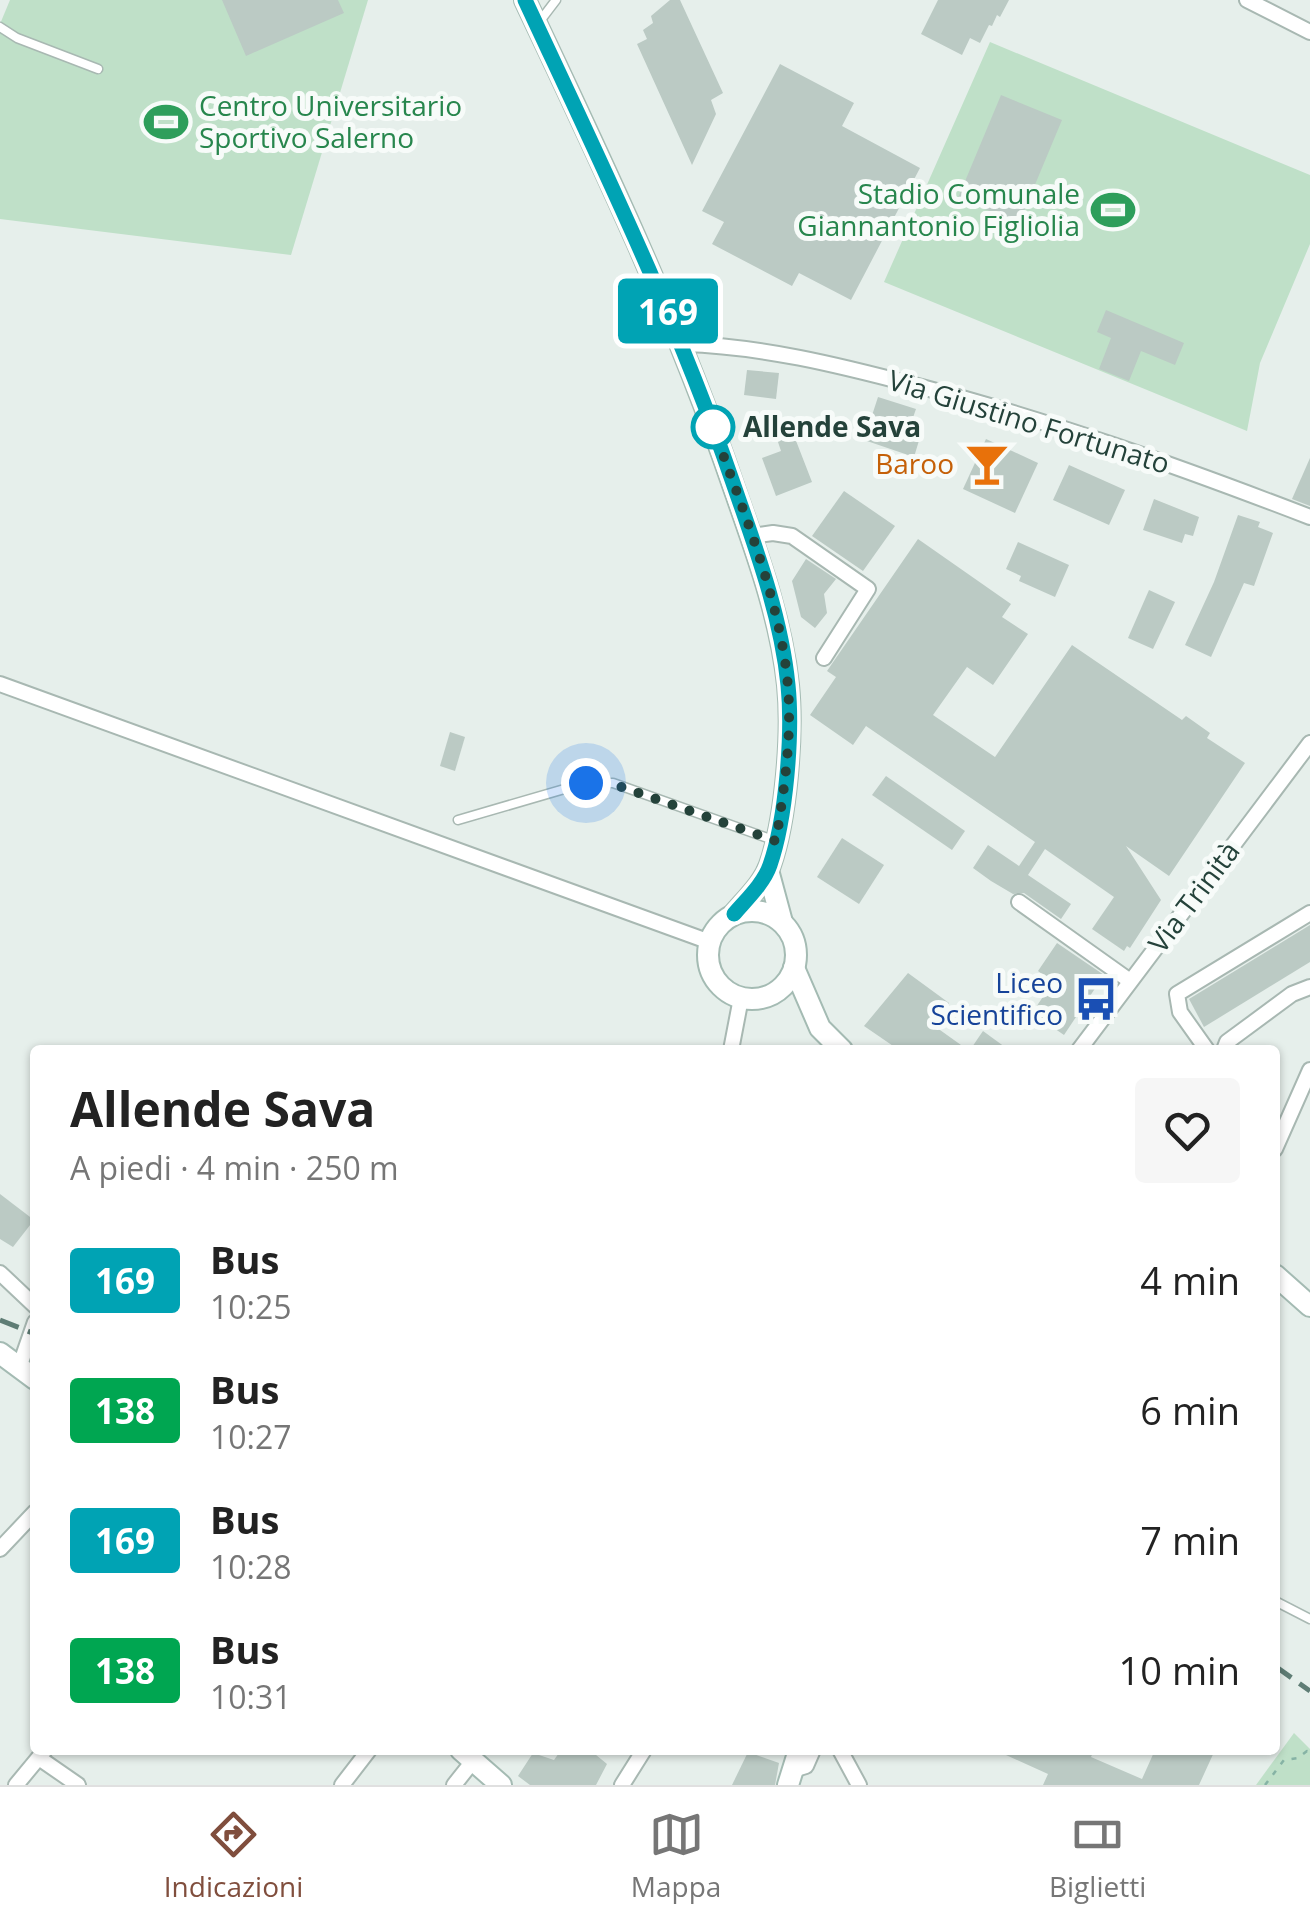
<!DOCTYPE html>
<html lang="it">
<head>
<meta charset="utf-8">
<style>
  body { margin:0; font-family:"Open Sans",sans-serif; background:#f6f6f6; color:#222; height:100vh; display:flex; flex-direction:column; font-size:38px; white-space:nowrap }
  * { box-sizing:border-box; margin:0 }
  p { font-size:32px; color:#767676 }
  .icon { flex:none; width:55px; height:55px; fill:none; stroke:currentColor; stroke-width:2; stroke-linecap:round; stroke-linejoin:round }
  .map { position:relative; flex:1; overflow:hidden }
  .side { position:absolute; left:30px; top:1045px; width:1250px; height:710px; display:flex; flex-direction:column; background:#fff; border-radius:10px; box-shadow:0 2px 8px #0004 }
  .side>* { flex:none }
  .badge { padding:0 20px; border-radius:8px; font-size:35px; line-height:65px }
  .you { position:absolute; width:50px; height:50px; margin:-25px; border:8px solid #fff; border-radius:50%; background:#1a73e8; box-shadow:0 0 0 15px #1a73e833 }
  .map>.badge { position:absolute; translate:-50% -50%; box-shadow:0 0 0 5px #fff }
  .round { display:grid; place-items:center; flex:none; width:105px; height:105px; border-radius:10px; background:#f6f6f6 }
  .head { display:flex; align-items:center; justify-content:space-between; height:170px; padding:0 40px }
  h1 { font-size:48px; font-weight:700; line-height:75px }
  ul { padding:0; list-style:none }
  li { display:flex; align-items:center; gap:30px; height:130px; padding:0 40px }
  li div { flex:1 }
  li b { display:block; font-size:38px }
  li em { font-style:normal }
  li .badge { min-width:110px; font-weight:700; text-align:center }
  .dock { display:flex; justify-content:space-around; align-items:center; height:140px; border-top:2px solid #e0e0e0; background:#fff; font-size:28px; color:#767676 }
  .dock a { display:grid; justify-items:center; gap:5px }
  .dock .active { color:#804e3d }
  .map>svg:first-child { display:block }
  .green { fill:#bfe0c8 }
  .building { fill:#bbcac4 }
  .lines { fill:none; stroke-linecap:round; stroke-linejoin:round }
  .lane-casing { stroke:#a8b8b2; stroke-width:11 }
  .street-casing { stroke:#a8b8b2; stroke-width:18 }
  .secondary-casing { stroke:#a4bbb3; stroke-width:24 }
  .path { stroke:#86b3a5; stroke-width:2.5; stroke-dasharray:5 8; stroke-linecap:butt }
  .lane { stroke:#fff; stroke-width:8 }
  .street { stroke:#fff; stroke-width:14 }
  .secondary { stroke:#fff; stroke-width:20 }
  .rail { stroke:#5f7d75; stroke-width:5; stroke-dasharray:20 10; stroke-linecap:butt }
  .line-casing { stroke:#fff; stroke-width:22 }
  .line { stroke:#00a3b4; stroke-width:15 }
  .walk { stroke:#24423a; stroke-width:10; stroke-dasharray:0 18 }
  .stop-dot { fill:#fff; stroke:#00a3b4; stroke-width:5 }
  .labels { text-anchor:middle; stroke-width:10; stroke-linejoin:round; paint-order:stroke }
  .leisure-label { font-size:28px; fill:#27864d; stroke:#f7fbf9; text-anchor:start }
  .street-label { font-size:28px; fill:#24423a; stroke:#f7fbf9 }
  .stop-label { font-size:28px; font-weight:bold; fill:#24423a; stroke:#f7fbf9; text-anchor:start }
  .food-label { font-size:28px; fill:#c56008; stroke:#f7fbf9; text-anchor:end }
  .transit-label { font-size:28px; fill:#164399; stroke:#f7fbf9; text-anchor:end }
</style>
</head>
<body>
<div class="map">
<svg width="1310" height="1785" viewBox="0 0 1310 1785">
  <rect width="100%" height="100%" fill="#e6efeb"/>
  <g class="green">
    <path d="M10,0H368L291,255L0,219V24Z"/>
    <path d="M990,42L1310,175V244L1260,363L1247,431L884,282Z"/>
    <path d="M1294,1733L1310,1749V1785H1256Z"/>
  </g>
  <g class="building">
    <path d="M222,0H338L344,13L246,56Z"/>
    <path d="M670,0H680L723,93L711,100L716,114L692,165L637,44L647,39L643,30L653,23L651,16Z"/>
    <path d="M938,0H1009L1000,17L997,15L992,26L989,25L980,43L970,38L962,55L921,34Z"/>
    <path d="M780,64L854,103L842,126L920,168L851,300L799,273L792,286L712,244L724,222L702,211Z"/>
    <path d="M1001,95L1062,120L1019,223L958,198Z"/>
    <path d="M1106,310L1184,343L1175,365L1141,351L1129,381L1099,369L1111,338L1097,332Z"/>
    <path d="M747,370L779,373L776,399L744,395Z"/>
    <path d="M878,397L916,409L909,429L921,434L914,457L864,440Z"/>
    <path d="M793,433L812,482L776,496L762,458L781,451L777,439Z"/>
    <path d="M986,439L1038,463L1015,513L963,489Z"/>
    <path d="M1310,458V506L1292,499Z"/>
    <path d="M1069,465L1125,490L1109,525L1053,500Z"/>
    <path d="M844,491L895,526L863,571L812,536Z"/>
    <path d="M1154,499L1199,517L1193,536L1185,534L1182,543L1143,530Z"/>
    <path d="M1238,515L1260,522L1258,527L1273,533L1254,586L1244,583L1211,657L1185,645L1214,582Z"/>
    <path d="M918,539L1011,604L1002,617L1028,634L993,685L967,667L933,715L995,757L1072,645L1182,720L1186,716L1210,733L1207,738L1245,763L1169,876L1126,846L1161,900L1130,948L1127,946L1124,951L1092,929L1114,897L1045,849L1028,875L1071,904L1061,919L1024,893L1013,894L991,881L973,868L988,845L1019,866L1035,842L866,726L853,745L810,715L836,677L827,671Z"/>
    <path d="M1018,542L1069,565L1055,597L1019,581L1021,576L1006,569Z"/>
    <path d="M806,559L836,579L824,594L827,613L815,628L801,617L792,581Z"/>
    <path d="M1149,590L1175,602L1153,649L1128,638Z"/>
    <path d="M450,732L465,737L455,771L440,766Z"/>
    <path d="M886,776L965,831L952,850L872,795Z"/>
    <path d="M842,838L884,865L859,904L817,877Z"/>
    <path d="M1310,925V962L1204,1027L1189,999Z"/>
    <path d="M1057,943L1104,975L1064,1035L1032,1013L1053,982L1038,971Z"/>
    <path d="M908,973L949,1003L933,1025L968,1050H899L864,1026Z"/>
    <path d="M983,1031L1009,1050H970Z"/>
    <path d="M0,1194L34,1220L13,1247L0,1239Z"/>
    <path d="M561,1750H590L607,1764L596,1785H530L518,1776L533,1753L554,1760Z"/>
    <path d="M995,1750H1094L1091,1757L1142,1779L1155,1750H1215L1199,1785H1043L1048,1774Z"/>
    <path d="M748,1752L779,1763L775,1785H732Z"/>
  </g>
  <g class="lines">
    <g class="lane-casing">
      <g id="lane">
        <path d="M540,21L556,0"/>
        <path d="M0,27L17,38L98,69"/>
        <path d="M458,820L585,783H613L776,841"/>
        <path d="M1275,1601L1310,1619"/>
      </g>
    </g>
    <g class="street-casing">
      <g id="street">
        <path d="M1247,0L1310,32"/>
        <path d="M683,344C761,346 838,365 914,385C1049,420 1180,467 1310,517"/>
        <path d="M751,536L773,533L792,536L868,589L824,658"/>
        <path d="M0,684L710,942"/>
        <path d="M1019,902L1130,981"/>
        <path d="M731,1050L741,998"/>
        <path d="M1079,1050L1310,743"/>
        <path d="M1207,1050L1180,1012L1177,994L1310,913"/>
        <path d="M1224,1050L1227,1042L1292,994L1310,987"/>
        <path d="M1275,1149L1310,1070"/>
        <path d="M0,1273L35,1306"/>
        <path d="M20,1365L35,1322"/>
        <path d="M0,1549L35,1512"/>
        <path d="M840,1750L859,1785"/>
        <path d="M39,1758L78,1785"/>
        <path d="M793,1770L806,1766L813,1750"/>
        <path d="M16,1785L45,1750"/>
        <path d="M342,1785L369,1750"/>
        <path d="M454,1785L473,1761"/>
        <path d="M622,1785L644,1750"/>
      </g>
    </g>
    <g class="secondary-casing">
      <g id="secondary">
        <path d="M525,0C601,160 677,320 734,488C756,551 781,618 788,685C793,734 786,819 770,865C764,883 746,900 734,914"/>
        <path d="M768,870L782,922"/>
        <circle cx="752" cy="955" r="44"/>
        <path d="M794,968L820,1028L842,1050"/>
        <path d="M1275,1275L1310,1306"/>
        <path d="M0,1353L35,1379"/>
        <path d="M461,1750L501,1785"/>
        <path d="M788,1785L799,1750"/>
      </g>
    </g>
    <path class="path" d="M1265,1785L1284,1760L1298,1758L1307,1751L1310,1754"/>
    <use href="#lane" class="lane"/>
    <use href="#street" class="street"/>
    <use href="#secondary" class="secondary"/>
    <g class="rail">
      <path d="M0,1320L35,1334"/>
      <path d="M1275,1666L1310,1691"/>
    </g>
  </g>
  <g class="lines">
    <g class="line-casing">
      <path id="line" d="M525,0C599,159 675,315 732,480C755,546 781,615 788,685C793,734 786,819 770,865C764,883 746,900 734,914"/>
    </g>
    <use href="#line" class="line"/>
    <path class="walk" d="M586,783L613,784L776,841C784,790 792,739 788,687C781,601 742,508 713,427"/>
  </g>
  <defs>
    <g id="stadium-bare" transform="scale(3.45)"><path d="M0-5a6.5 5 0 1 0 0 10a6.5 5 0 1 0 0-10ZM-3.5-1.8h7v3.6h-7Z" fill="#2e9e5b" stroke="#f7fbf9" stroke-width="2.5" paint-order="stroke"/></g>
    <g id="bar-bare" transform="scale(3.45)"><path d="M-6-5H6L.8 .8V4.5H3.5V6h-7V4.5H-.8V.8Z" fill="#e8710a" stroke="#f7fbf9" stroke-width="2.5" paint-order="stroke"/></g>
    <g id="bus-bare" transform="scale(3.45)"><path d="M-5-6H5V4H4V6H2V4H-2V6H-4V4H-5ZM-3.5-4V0h7V-4ZM-3.5 1.2v1.5H-2V1.2ZM2 1.2v1.5H3.5V1.2Z" fill="#1a4fb4" stroke="#f7fbf9" stroke-width="2.5" paint-order="stroke"/></g>
  </defs>
  <g fill-rule="evenodd">
    <use href="#stadium-bare" x="166" y="122"/>
    <use href="#stadium-bare" x="1113" y="210"/>
    <use href="#bar-bare" x="987" y="464"/>
    <use href="#bus-bare" x="1096" y="999"/>
  </g>
  <circle class="stop-dot" cx="713" cy="427" r="20"/>
  <g class="labels">
    <g class="leisure-label">
      <text x="199" y="116">Centro Universitario<tspan x="199" dy="32">Sportivo Salerno</tspan></text>
      <text x="1080" y="204" text-anchor="end">Stadio Comunale<tspan x="1080" dy="32">Giannantonio Figliolia</tspan></text>
    </g>
    <g class="street-label">
      <text transform="translate(1029 422) rotate(17)" y="10">Via Giustino Fortunato</text>
      <text transform="translate(1194 897) rotate(-53)" y="10">Via Trinità</text>
    </g>
    <g class="stop-label">
      <text x="743" y="437">Allende Sava</text>
    </g>
    <g class="food-label">
      <text x="954" y="474">Baroo</text>
    </g>
    <g class="transit-label">
      <text x="1063" y="993">Liceo<tspan x="1063" dy="32">Scientifico</tspan></text>
    </g>
  </g>
</svg>
<div class="you" style="left:586px;top:783px"></div>
<b class="badge" style="left:668px;top:311px;background:#00a3b4;color:#fff">169</b>
<section class="side">
<div class="head"><div><h1>Allende Sava</h1><p>A piedi · 4 min · 250 m</p></div><a class="round"><svg class="icon" aria-label="heart" viewBox="0 0 24 24"><path d="M12 20l-8-8c-3-5 5-10 8-4 3-6 11-1 8 4z"/></svg></a></div>
<ul>
<li><span class="badge" style="background:#00a3b4;color:#fff">169</span><div><b>Bus</b><p>10:25</p></div><em>4 min</em></li>
<li><span class="badge" style="background:#00a651;color:#fff">138</span><div><b>Bus</b><p>10:27</p></div><em>6 min</em></li>
<li><span class="badge" style="background:#00a3b4;color:#fff">169</span><div><b>Bus</b><p>10:28</p></div><em>7 min</em></li>
<li><span class="badge" style="background:#00a651;color:#fff">138</span><div><b>Bus</b><p>10:31</p></div><em>10 min</em></li>
</ul>
</section>
</div>
<nav class="dock">
<a class="active"><svg class="icon" aria-label="directions" viewBox="0 0 24 24"><path d="M12 3l9 9-9 9-9-9zM9 14v-3h6M13 9l2 2-2 2"/></svg>Indicazioni</a>
<a><svg class="icon" aria-label="map" viewBox="0 0 24 24"><path d="M3 6l6-2 6 2 6-2v14l-6 2-6-2-6 2zM9 4v14M15 6v14"/></svg>Mappa</a>
<a><svg class="icon" aria-label="tickets" viewBox="0 0 24 24"><path d="M3 7h18v10H3zM15 7v10"/></svg>Biglietti</a>
</nav>
</body>
</html>
